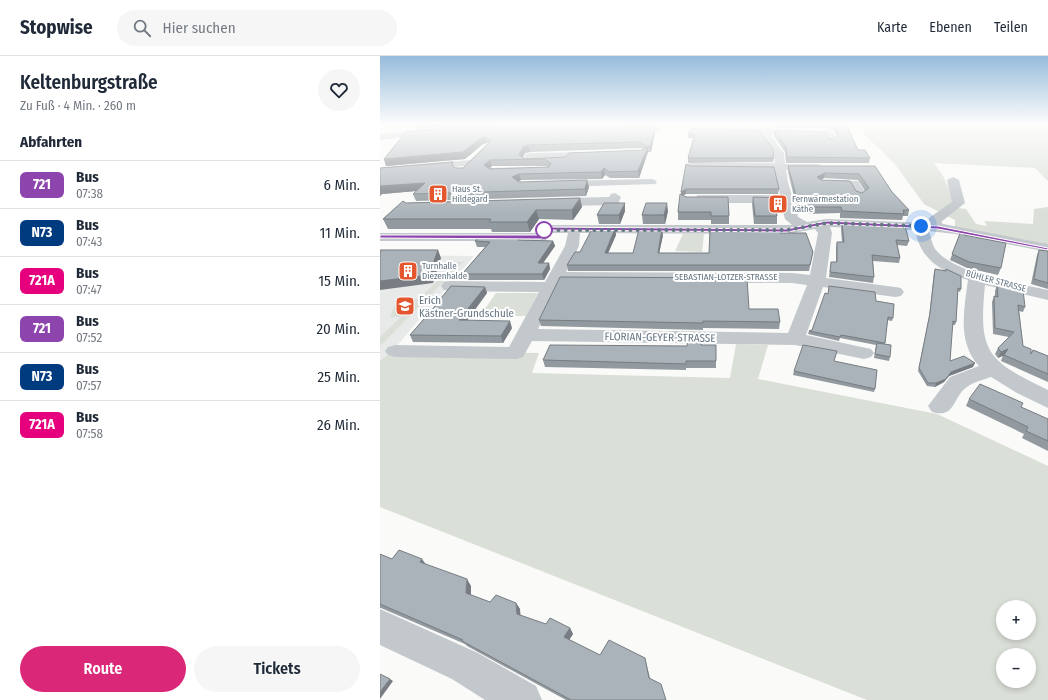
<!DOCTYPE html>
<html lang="de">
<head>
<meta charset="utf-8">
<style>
  body { margin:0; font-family:"Fira Sans Condensed",sans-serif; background:#f6f6f7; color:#1f2937; height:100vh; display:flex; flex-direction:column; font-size:15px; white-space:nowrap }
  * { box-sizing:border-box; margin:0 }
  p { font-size:13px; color:#747a83 }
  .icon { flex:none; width:22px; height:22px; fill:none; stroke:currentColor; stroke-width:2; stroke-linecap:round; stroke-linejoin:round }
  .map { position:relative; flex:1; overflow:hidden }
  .drawer { display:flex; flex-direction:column; background:#fff; width:380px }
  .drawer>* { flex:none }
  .badge { padding:0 8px; border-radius:6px; font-size:14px; line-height:26px }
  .controls { position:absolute; left:616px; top:544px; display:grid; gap:8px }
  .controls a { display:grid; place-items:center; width:40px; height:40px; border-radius:50%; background:#fff; box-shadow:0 2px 6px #0003; font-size:20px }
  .you { position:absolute; width:20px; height:20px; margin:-10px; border:3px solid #fff; border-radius:50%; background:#1a73e8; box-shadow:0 0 0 6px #1a73e833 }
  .map>.badge { position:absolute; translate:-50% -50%; box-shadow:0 0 0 2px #fff }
  h2 { padding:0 20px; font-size:15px; line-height:36px }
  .round { display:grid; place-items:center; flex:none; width:42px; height:42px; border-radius:21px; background:#f6f6f7 }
  .headline { display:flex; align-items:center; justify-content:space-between; height:68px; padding:0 20px }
  h1 { font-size:19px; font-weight:600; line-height:30px }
  .button { display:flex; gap:8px; margin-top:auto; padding:8px 20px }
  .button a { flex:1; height:46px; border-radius:24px; background:#db2777; color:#fff; font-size:16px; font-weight:600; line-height:46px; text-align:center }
  .button a+a { background:#f6f6f7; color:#1f2937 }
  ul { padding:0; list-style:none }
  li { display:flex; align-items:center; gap:12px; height:48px; padding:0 20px; border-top:1px solid #e0e1e3 }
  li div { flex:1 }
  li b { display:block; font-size:15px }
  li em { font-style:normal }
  li .badge { min-width:44px; font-weight:700; text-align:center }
  header { display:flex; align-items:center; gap:24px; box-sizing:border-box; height:56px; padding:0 20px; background:#fff; border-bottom:1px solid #e0e1e3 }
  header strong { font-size:19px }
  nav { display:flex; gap:22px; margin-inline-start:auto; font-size:14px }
  .search { width:280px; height:36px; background:#f6f6f7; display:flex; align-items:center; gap:10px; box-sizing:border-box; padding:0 14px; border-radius:22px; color:#747a83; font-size:15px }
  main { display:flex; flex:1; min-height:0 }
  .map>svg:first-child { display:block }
  .built { fill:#e8e9e9 }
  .green { fill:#dadfd7; fill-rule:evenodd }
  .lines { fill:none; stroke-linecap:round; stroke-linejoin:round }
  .minor { fill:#c3c8cc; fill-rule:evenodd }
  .wall { fill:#929a9f; fill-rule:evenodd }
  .shaded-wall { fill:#777d82 }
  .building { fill:#aab3b9; stroke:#777d82; fill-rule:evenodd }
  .line { fill:#8e44ad; stroke:#fff }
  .walk { stroke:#657683; stroke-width:4; stroke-dasharray:0 7.2 }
  .stop-dot { fill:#fff; stroke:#8e44ad; stroke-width:2 }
  .labels { text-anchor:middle; stroke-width:4; stroke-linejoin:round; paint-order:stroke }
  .far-poi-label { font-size:9px; fill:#657683; stroke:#fff; text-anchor:start }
  .far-street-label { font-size:9px; fill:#657683; stroke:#fff }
  .poi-label { font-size:11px; fill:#657683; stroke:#fff; text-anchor:start }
  .street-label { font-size:11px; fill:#657683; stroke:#fff }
</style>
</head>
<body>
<header>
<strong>Stopwise</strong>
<div class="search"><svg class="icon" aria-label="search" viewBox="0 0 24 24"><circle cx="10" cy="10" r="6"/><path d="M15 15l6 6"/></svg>Hier suchen</div>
<nav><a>Karte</a><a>Ebenen</a><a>Teilen</a></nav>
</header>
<main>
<section class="drawer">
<div class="headline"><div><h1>Keltenburgstraße</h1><p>Zu Fuß · 4 Min. · 260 m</p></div><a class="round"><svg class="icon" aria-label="heart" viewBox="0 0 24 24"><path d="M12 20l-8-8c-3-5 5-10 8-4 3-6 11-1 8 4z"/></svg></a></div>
<h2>Abfahrten</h2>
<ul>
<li><span class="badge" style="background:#8e44ad;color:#fff">721</span><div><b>Bus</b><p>07:38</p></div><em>6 Min.</em></li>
<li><span class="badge" style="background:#003b80;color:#fff">N73</span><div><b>Bus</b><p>07:43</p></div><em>11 Min.</em></li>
<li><span class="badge" style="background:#e6007e;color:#fff">721A</span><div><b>Bus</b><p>07:47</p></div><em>15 Min.</em></li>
<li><span class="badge" style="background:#8e44ad;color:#fff">721</span><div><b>Bus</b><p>07:52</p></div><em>20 Min.</em></li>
<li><span class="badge" style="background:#003b80;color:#fff">N73</span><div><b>Bus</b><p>07:57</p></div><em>25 Min.</em></li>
<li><span class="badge" style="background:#e6007e;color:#fff">721A</span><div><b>Bus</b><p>07:58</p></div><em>26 Min.</em></li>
</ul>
<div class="button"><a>Route</a><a>Tickets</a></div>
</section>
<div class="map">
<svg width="668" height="644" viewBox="0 0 668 644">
  <rect width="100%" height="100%" fill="#fafaf8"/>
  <path class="built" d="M0,199L94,200L8,300L0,304Z"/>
  <g class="green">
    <path d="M480,68H668V125L655,112L554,107L563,120L574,144L568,151L586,153L596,168L607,170L604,165L653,168L654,153L668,151V192L575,174V164L544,148L514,107L485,79Z"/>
    <path d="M303,178H324L322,196L295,195Z"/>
    <path d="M76,206H83L0,290V281L21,261H10L16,246L39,243Z"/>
    <path d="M116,237H158L146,260H100Z"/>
    <path d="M356,288L388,289L378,323L557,358L668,410V644H487L0,451V304L15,295L159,297L152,317L350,322ZM623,551H649V577H623ZM623,599H649V625H623Z"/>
  </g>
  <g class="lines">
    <g class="minor">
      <path d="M91,68H120L116,70L0,84V78Z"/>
      <path d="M385,68H393V73L450,74L454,77L457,84L452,87L449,86L446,80L392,78V81L404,97L405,108H438L443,111L438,114H406L408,126L418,161L427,166L447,163L548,167L549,162L572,146L567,124L573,121L579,124L585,147L561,166L563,168L668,188V196L575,178L549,175C551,181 552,188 555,193C574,218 638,227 668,234V244L605,229C598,298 608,305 668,334V352L637,337L611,321C603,324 593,326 587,331C572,341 576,363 552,356L548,350L570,321L599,310C577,286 584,254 588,224C560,215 541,204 535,174L450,171L452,177L446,222L515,231L521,232L524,236L521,240L515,241L443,231L426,279L491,293L494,297L491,301L484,303L415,289L152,285L143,301L136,303L15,301L8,299L5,295L8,291L15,289L129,291L159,236L70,235L64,234L61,230L64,226L70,225L165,226L185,190L188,177H170L166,184L161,185H0V177H156L160,170L165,169H412L405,163L401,147H318L312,143L318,139H400L395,114L310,113L305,110L310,107H395L394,97L382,81L383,77L323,76L319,73L323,70L384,72ZM435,173L438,177L430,219L412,217L186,216L199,190L200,177L407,178ZM181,226L412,227L427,229L408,277L158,273Z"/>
      <path d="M245,69H279L283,72L279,75L242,74L241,72Z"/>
      <path d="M217,96L222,99L221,101L189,102L187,106L183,107L147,108L142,105L146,98L150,97Z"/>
      <path d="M90,104L94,105L95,107L94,109L0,118V112Z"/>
      <path d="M271,123L275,124L277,126L275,128L179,131L173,128L179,125Z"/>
      <path d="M442,124L478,125L486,138L484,141H476L470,130L438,129L436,127L438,125Z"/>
      <path d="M235,137L241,141L238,148L234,149L182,150L176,146L182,142L229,141L231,138Z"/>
      <path d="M0,553L98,597L156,630L162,644H105L72,623L0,589Z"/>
    </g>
  </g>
  <g class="wall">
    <path d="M330,68H384L383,70Z"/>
    <path d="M394,68H466L478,94L490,102L489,107H406L405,96L394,80V75L448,82L452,83L457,81L455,76L450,72H394Z"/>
    <path d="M110,71L275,76L271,96H268L259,122H230L225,119L222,123L141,124L138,126L209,131L206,140L36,145L33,138L36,135L2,138L0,140V112H83L108,87H107L103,88L85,103L6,110L4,103ZM261,92L263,94L186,101L145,103L143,101L145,97L150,96ZM112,110H166L168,111L110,112Z"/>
    <path d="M381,77L394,102L393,106L308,107V102L313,82H308V78Z"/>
    <path d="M310,110L399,133L398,138H306L303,139L349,160V168H331V164H298V156L301,138Z"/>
    <path d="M408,110H495L512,136L529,154L528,160H523L522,164L460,162V157L423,158L419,149H416L408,116ZM444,122L478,124L485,135L482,137L441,124Z"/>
    <path d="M373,141L401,142L400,149H395L397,160V168H374L372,148Z"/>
    <path d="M200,142L202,151L193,164L159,163L150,176H112L111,173H8L3,163L26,147Z"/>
    <path d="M245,155L240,168H219L217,159Z"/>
    <path d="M288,155L285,168H263L262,159Z"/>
    <path d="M462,168L529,185L527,190L517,189L520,202L519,207L493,205L494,221L493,227L449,221L451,206H456V191L457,186H462L461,173Z"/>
    <path d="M235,173L236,179L228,197H253L283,179L279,197H329L400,177L433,196L429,215H188L187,209L200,196Z"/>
    <path d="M581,175L584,179L621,212L618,219L587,212L570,204Z"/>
    <path d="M141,184L173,185L175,190L163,207H169L170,213L164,224H84L82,218L105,191H97L95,185Z"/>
    <path d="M659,194L668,195V233L651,228L657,199Z"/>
    <path d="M555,213L581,233L580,236L578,235L576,266L575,269H572L570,305L593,311L569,320L564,326L555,331L547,330L538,315L549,261L554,216Z"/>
    <path d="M617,229L645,251L643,256L639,255L643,290L651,297L653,294L668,300V326L621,305L623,299L618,302L615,298L618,292L629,281L613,278L612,246L614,240H615V235Z"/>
    <path d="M105,231L107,237L87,265L132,272L123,287L33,286L30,279L56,249V248Z"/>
    <path d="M496,245L513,262L512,265L507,264L505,288L510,301L509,305L494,302L496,289L460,282L459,285L428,278L429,275L432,274Z"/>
    <path d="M369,253L400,266L399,273L323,272V274L161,270L159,264Z"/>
    <path d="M322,282V289H336V312H306V314L165,311L163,304L307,290Z"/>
    <path d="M454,305L495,333L494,336L413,319L414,315Z"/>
    <path d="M589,343L641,351L668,363V395L642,382L644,378L586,350Z"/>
    <path d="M0,498L12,503L46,508L91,530V539L110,546L136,547L140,553V560L166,568L190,572L193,578L189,584L220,599L265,602L270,622L286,644H186L87,590L85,588L1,552H0Z"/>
  </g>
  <g class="shaded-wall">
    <path d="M34,68H85L36,73Z"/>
    <path d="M275,71V76L271,96L270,90Z"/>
    <path d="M105,81L107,87L103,88L85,103L6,110L4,103Z"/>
    <path d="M148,89L150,96L145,97L142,103L139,99L143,91Z"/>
    <path d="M268,90V96L259,122L258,115Z"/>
    <path d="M110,104L112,110L106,116L104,109Z"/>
    <path d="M224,112L225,119L222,123L221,116Z"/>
    <path d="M445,117L444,122L436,127L437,121Z"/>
    <path d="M139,118L141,124L134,128L132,121Z"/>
    <path d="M207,124L209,131L206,140L205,133Z"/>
    <path d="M45,127L48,134L2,138L0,140V130Z"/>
    <path d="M306,133V138L301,140V136Z"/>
    <path d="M200,142L202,151L193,164L192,154Z"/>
    <path d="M245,147V155L240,168L239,159Z"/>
    <path d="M287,147L288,155L285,168L284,159Z"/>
    <path d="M156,154L159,163L150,176L147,166Z"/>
    <path d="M235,173L236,179L226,202L225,197Z"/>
    <path d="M282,173L283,179L278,203V197Z"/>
    <path d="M173,185L175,190L159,213L158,207Z"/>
    <path d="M58,194L61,202L53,227L0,234V225Z"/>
    <path d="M169,207L170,213L164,224L162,218Z"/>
    <path d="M105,231L107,237L82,271L79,264Z"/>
    <path d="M130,265L132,272L123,287L121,280Z"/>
    <path d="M628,293L625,299L618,302L621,296Z"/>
    <path d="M595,307L593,311L569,320L564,326L555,331L556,327L571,316Z"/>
    <path d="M42,503L47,510L40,506Z"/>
    <path d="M87,523L91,530V543L86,537Z"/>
    <path d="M136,547L140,553L141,564L137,558Z"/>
    <path d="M190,572L193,578L187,587L184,581Z"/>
    <path d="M10,623L13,625L0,643V636Z"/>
  </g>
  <g class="building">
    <path d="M102,68H106L110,71H275L270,90H268L258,115L229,116L224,112L221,116L139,118L132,121L139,126L207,124L205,133L33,138L45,127L0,130V112L73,106L72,109L75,112H83L111,85L105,81L101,82L83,96L4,103L26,76ZM260,86L267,91L263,94L189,97L186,101L145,103L139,99L143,91L148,89ZM164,103L171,107L169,111L110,113L104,109L110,104Z"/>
    <path d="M451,68H466L478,94H485L490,102L407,101L406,91L394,75L446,76L448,82L452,83L459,79L456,72Z"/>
    <path d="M311,72L381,75V77L393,93L394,102H308L315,78H308Z"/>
    <path d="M306,108L310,110L394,111L399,133H306L301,136Z"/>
    <path d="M408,110H495L512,136L529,154H523L524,158L462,155L461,151H424L420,143H417ZM445,117L479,118L489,132L482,137L476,135L470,125L441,124L437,121Z"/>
    <path d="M300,138L306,141H348L349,160H331V156H298Z"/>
    <path d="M373,141L401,142H394L397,160H375Z"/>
    <path d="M200,142L192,154H156L147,166H109L111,163H3L23,145L26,147Z"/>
    <path d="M224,147H245L239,159H217Z"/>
    <path d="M266,147H287L284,159H262Z"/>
    <path d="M462,168L525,170L529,185L516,184L520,202L492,199L494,221L450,216L451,206H457V186H464Z"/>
    <path d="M212,173H235L225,197H253L259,173H282L278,197H329L330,174H400V177H426L433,196L430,209H187L195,196H200Z"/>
    <path d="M581,175H584V179L626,187L621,212L589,206L572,198Z"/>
    <path d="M99,181H140L138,184L173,185L158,207H169L162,218H82L110,186L95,185Z"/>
    <path d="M0,194H58L49,219L0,225Z"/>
    <path d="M659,194L668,195V227L654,223Z"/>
    <path d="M555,213L566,215V213L581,220V233L578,232L576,266L573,265L570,305L584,300L595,307L571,316L566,323L556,327H548L539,312L550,257Z"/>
    <path d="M180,221L367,222L369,253H398L400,266L323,265V267L159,264Z"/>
    <path d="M617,229L643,234L645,251L638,249L643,290L651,293V298L653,294L668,300V318L624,299L628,293L621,296L618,292L634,276L615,272L614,240L618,241Z"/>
    <path d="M71,230L105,231L79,264L130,265L121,280L30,279L57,248H56Z"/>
    <path d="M449,230L495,236L496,245L514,248L513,262L508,261L505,287L461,279L460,281L429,275L432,274L445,237L448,238Z"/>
    <path d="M308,282H322L321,289H336V305H306V308L163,304L170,289L307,290Z"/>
    <path d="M497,287L511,289L510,301L495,298Z"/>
    <path d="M423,289L457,295L454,305L497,314L495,333L414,315Z"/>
    <path d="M600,328L643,347L641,351L668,363V385L646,375L648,371L589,343Z"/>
    <path d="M19,494L42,503L40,506L87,523L86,537L110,546L116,539L136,547L137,558L166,568L170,562L190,572L184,581L220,599L229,584L265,602L269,622L281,628L286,644H191L82,585L83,584L0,548V498L12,503Z"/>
    <path d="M0,618L10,623L0,636Z"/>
  </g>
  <linearGradient id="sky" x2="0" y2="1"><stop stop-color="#96bcdc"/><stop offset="0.43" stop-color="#fdfdfc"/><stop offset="1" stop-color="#fdfdfc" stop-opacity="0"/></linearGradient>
  <rect width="668" height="158" fill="url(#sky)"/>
  <path class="line" d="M447,165L558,170L668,192V194L558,173L447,168L407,176L167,174L161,183L0,182V179H159L165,171L407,173Z"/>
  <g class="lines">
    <path class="walk" d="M164,174H407L447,167L541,170"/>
  </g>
  <defs>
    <g id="building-square" transform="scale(1)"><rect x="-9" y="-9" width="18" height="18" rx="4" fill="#e4572e" stroke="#fff"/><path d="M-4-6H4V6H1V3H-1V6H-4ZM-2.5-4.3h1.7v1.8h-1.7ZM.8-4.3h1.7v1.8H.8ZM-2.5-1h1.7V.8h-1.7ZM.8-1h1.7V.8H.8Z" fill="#fff"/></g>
    <g id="school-square" transform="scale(1)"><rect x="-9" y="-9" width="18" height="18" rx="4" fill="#e4572e" stroke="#fff"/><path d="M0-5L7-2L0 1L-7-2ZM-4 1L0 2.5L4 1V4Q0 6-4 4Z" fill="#fff"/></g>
  </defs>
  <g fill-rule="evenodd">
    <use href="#building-square" x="58" y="138"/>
    <use href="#building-square" x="398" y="148"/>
    <use href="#building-square" x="28" y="215"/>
    <use href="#school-square" x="25" y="250"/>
  </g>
  <circle class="stop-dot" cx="164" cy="174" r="8"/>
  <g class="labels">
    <g class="far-poi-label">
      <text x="72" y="136">Haus St.<tspan x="72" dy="10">Hildegard</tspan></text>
      <text x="412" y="146">Fernwärmestation<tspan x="412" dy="10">Käthe</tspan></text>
      <text x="42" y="213">Turnhalle<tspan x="42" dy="10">Diezenhalde</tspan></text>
    </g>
    <g class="far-street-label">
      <text x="346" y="224">SEBASTIAN-LOTZER-STRASSE</text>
      <text transform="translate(616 225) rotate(15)" y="3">BÜHLER STRASSE</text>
    </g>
    <g class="poi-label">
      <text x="39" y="248">Erich<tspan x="39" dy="13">Kästner-Grundschule</tspan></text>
    </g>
    <g class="street-label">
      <text transform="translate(280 281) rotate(1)" y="4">FLORIAN-GEYER-STRASSE</text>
    </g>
  </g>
</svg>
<div class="controls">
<a>+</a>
<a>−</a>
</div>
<div class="you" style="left:541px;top:170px"></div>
</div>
</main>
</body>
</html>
